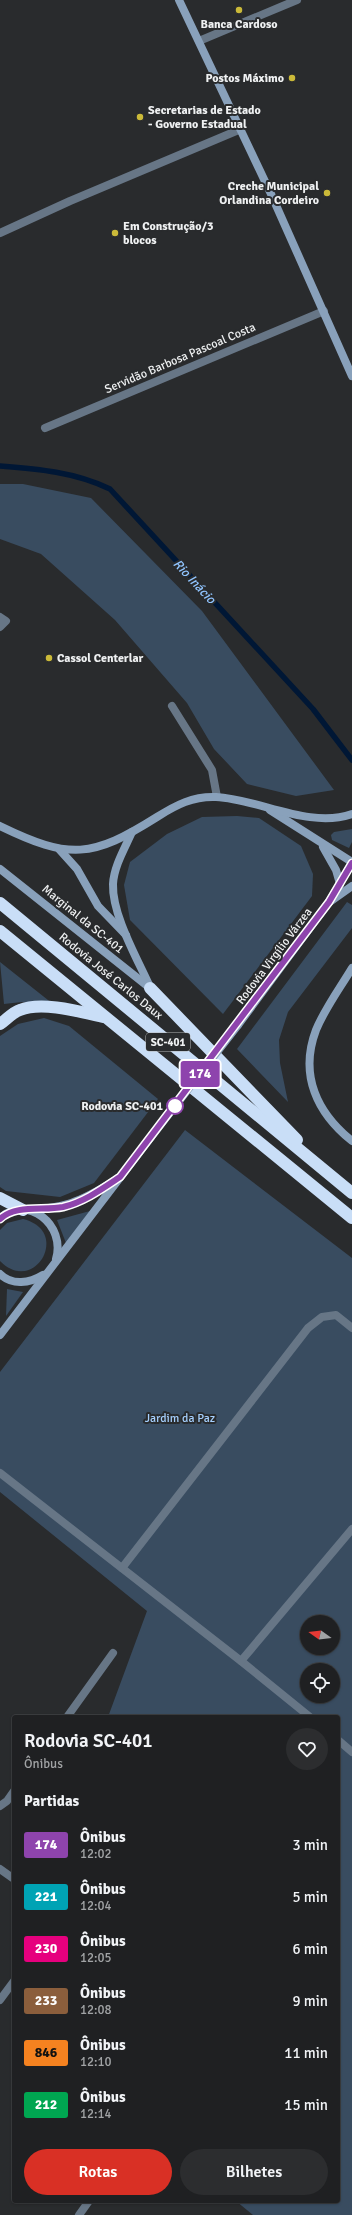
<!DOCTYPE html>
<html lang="pt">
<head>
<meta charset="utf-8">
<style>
  body { margin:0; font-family:Signika,sans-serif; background:#2c2d2f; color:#f1f3f6; height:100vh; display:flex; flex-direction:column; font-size:15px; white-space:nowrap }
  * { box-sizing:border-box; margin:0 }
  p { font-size:13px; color:#a1a3a5 }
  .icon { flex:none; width:22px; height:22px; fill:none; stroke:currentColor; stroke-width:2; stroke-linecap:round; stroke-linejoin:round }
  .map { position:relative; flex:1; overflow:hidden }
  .sheet { position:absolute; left:12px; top:1715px; width:328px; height:488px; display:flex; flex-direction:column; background:#1f2022; border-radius:4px; box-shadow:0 1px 3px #0004,0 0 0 1px #3c3e40 }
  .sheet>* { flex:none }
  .badge { padding:0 8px; border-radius:3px; font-size:14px; line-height:26px }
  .needle { width:26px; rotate:284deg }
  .buttons { position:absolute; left:300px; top:1615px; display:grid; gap:8px }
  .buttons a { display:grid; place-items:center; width:40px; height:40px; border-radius:50%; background:#1f2022; box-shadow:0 1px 3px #0004,0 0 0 1px #3c3e40; font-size:20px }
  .map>.badge { position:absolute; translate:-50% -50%; box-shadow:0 0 0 2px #fff }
  h2 { padding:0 12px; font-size:15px; line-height:36px }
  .round { display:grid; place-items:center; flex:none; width:42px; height:42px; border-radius:21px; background:#2c2d2f }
  .summary { display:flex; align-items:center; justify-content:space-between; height:68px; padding:0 12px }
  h1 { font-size:19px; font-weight:600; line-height:30px }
  .primary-button { display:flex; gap:8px; margin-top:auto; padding:8px 12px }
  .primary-button a { flex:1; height:46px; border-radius:24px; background:#d93025; color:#fff; font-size:16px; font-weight:600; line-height:46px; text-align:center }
  .primary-button a+a { background:#2c2d2f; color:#f1f3f6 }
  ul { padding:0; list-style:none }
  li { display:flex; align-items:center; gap:12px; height:52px; padding:0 12px }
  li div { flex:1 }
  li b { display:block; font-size:15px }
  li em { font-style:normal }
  li .badge { min-width:44px; font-weight:700; text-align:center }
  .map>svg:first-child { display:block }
  .green { fill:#394c60; fill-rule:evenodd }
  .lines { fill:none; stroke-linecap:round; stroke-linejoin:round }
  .stream { stroke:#001735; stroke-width:5.5 }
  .lane { stroke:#677686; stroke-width:8 }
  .street { stroke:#677686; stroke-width:8 }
  .secondary { stroke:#89a1bb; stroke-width:8 }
  .highway { stroke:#c9def7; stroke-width:12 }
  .secondary-bridge { stroke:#89a1bb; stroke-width:8 }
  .line-casing { stroke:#fff; stroke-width:9 }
  .line { stroke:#8e44ad; stroke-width:6 }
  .poi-dot { fill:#cbba39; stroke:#292b2d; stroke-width:1.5 }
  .stop-dot { fill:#fff; stroke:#8e44ad; stroke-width:2 }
  .labels { text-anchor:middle; stroke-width:4; stroke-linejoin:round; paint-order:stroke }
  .shield { fill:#292b2d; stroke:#b4b6b7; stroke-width:1 }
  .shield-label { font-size:11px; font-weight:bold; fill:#eff1f2 }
  .poi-label { font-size:12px; font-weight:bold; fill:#eff1f2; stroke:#292b2d; text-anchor:start }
  .street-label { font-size:12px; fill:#eff1f2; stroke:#292b2d }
  .stop-label { font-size:12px; font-weight:bold; fill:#eff1f2; stroke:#292b2d; text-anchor:end }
  .park-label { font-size:12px; fill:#a5cffd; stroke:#292b2d }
  .water-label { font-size:13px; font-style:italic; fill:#91c5ff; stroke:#292b2d }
</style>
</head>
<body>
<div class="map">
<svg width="352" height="2215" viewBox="0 0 352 2215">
  <rect width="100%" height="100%" fill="#292b2d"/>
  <g class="green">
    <path d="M0,484H23L91,498L202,611L334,790L296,796L247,784L214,749L187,703L115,620L41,554L0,539Z"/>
    <path d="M237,816L259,818L301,846L313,874L312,896L223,1014L130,920L124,885L130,862L167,834L202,817Z"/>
    <path d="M352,829V842L349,848L332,840L331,835L334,832Z"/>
    <path d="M347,902L352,905V928L288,1012L279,1040L280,1063L288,1102L237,1049Z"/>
    <path d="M0,962L53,1004L22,1002L4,1004Z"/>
    <path d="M44,1018L69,1026L158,1099L94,1183L60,1197L6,1191L0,1187V1036L18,1024Z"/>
    <path d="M185,1130L352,1258V2215H253L236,2201H338V1717H108L147,1611L0,1492V1372ZM307,1622H333V1648H307ZM307,1670H333V1696H307Z"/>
    <path d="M90,1211L66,1243L57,1220Z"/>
    <path d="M23,1219C72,1231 34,1296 0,1261V1230L7,1223Z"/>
    <path d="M7,1289L23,1292L6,1316Z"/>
  </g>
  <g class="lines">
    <path class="stream" d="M0,466C38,469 75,472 110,489L313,709L352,760"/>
    <g class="lane">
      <path d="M0,233L70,201L241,129"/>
      <path d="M45,428L324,311"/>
      <path d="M0,617L6,621L0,627"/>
      <path d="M172,706L212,770L217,797"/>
      <path d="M0,1473L241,1661L310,1717"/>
      <path d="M122,1568L308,1328L322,1317L336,1315L352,1328"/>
      <path d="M241,1661L352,1529"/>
      <path d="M338,1740L352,1752"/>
    </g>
    <g class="street">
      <path d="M199,41L297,0"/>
      <path d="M67,1717L113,1653"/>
      <path d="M0,1806L7,1801L14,1791"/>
      <path d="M0,1869L14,1879"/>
      <path d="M0,2000L14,1981"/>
      <path d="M79,2215L89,2201"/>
    </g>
    <g class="secondary">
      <path d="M179,0L271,194L352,376"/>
      <path d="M270,810L352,862"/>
      <path d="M0,826C70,860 92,858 157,817C176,805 193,796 216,797C259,799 309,829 352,814"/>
      <path d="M132,832C125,848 114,866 113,884C112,915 137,958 150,987"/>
      <path d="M323,847L336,870L340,884"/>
      <path d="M59,849L77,869L98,906L126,935"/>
      <path d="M0,869L150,988"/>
      <path d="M331,901L352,886"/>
      <path d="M352,968C340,988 325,1008 316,1030C299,1075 317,1113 352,1141"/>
      <path d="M238,1025L329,902L352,863"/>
      <path d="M23,1210C65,1208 79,1203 114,1181"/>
      <path d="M0,1218C28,1194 66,1225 56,1259"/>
      <path d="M0,1274C12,1286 30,1283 43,1275"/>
      <path d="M0,1335L151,1137"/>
    </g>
    <g class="highway">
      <path d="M0,903L352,1193"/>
      <path d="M0,931L352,1218"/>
      <path d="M150,988L297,1140"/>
      <path d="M0,1024C6,1020 13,1012 20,1010C42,1001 81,1012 103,1017"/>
      <path d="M0,1198L23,1210"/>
    </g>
    <path class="secondary-bridge" d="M151,1137L238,1025"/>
  </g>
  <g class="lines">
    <g class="line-casing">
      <path id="line" d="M0,1219C16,1204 43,1211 63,1207C84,1202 102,1189 120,1177L329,902L352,863"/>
    </g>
    <use href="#line" class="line"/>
  </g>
  <g class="poi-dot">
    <circle cx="239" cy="10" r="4"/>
    <circle cx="292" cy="78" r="4"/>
    <circle cx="140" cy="117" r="4"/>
    <circle cx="327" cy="193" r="4"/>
    <circle cx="115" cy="233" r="4"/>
    <circle cx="49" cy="658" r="4"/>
  </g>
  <circle class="stop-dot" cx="175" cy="1106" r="8"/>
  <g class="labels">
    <rect class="shield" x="146" y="1033" width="44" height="18" rx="3"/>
    <g class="shield-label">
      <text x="168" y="1046">SC-401</text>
    </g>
    <g class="poi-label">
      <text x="239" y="28" text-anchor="middle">Banca Cardoso</text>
      <text x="284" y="82" text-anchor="end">Postos Máximo</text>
      <text x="148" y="114">Secretarias de Estado<tspan x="148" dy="14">- Governo Estadual</tspan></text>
      <text x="319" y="190" text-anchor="end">Creche Municipal<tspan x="319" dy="14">Orlandina Cordeiro</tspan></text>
      <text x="123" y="230">Em Construção/3<tspan x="123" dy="14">blocos</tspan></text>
      <text x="57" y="662">Cassol Centerlar</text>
    </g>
    <g class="street-label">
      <text transform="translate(180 358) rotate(-23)" y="4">Servidão Barbosa Pascoal Costa</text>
      <text transform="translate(83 919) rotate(39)" y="4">Marginal da SC-401</text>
      <text transform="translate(274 956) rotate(-53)" y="4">Rodovia Virgílio Várzea</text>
      <text transform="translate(111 976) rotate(39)" y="4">Rodovia José Carlos Daux</text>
    </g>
    <g class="stop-label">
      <text x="163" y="1110">Rodovia SC-401</text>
    </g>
    <g class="park-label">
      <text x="180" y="1422">Jardim da Paz</text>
    </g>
    <g class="water-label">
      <text transform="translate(195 581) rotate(47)" y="5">Rio Inácio</text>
    </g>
  </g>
</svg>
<div class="buttons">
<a><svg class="needle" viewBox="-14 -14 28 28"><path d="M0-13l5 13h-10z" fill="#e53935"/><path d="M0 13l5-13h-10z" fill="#a1a3a5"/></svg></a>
<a><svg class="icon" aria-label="locate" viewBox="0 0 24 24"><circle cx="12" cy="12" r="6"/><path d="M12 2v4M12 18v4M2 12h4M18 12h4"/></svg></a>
</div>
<b class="badge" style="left:200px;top:1074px;background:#8e44ad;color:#fff">174</b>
<section class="sheet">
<div class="summary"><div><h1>Rodovia SC-401</h1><p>Ônibus</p></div><a class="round"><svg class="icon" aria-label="heart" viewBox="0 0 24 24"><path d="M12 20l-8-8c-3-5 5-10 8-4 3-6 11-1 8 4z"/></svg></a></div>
<h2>Partidas</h2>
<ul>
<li><span class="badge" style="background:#8e44ad;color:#fff">174</span><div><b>Ônibus</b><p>12:02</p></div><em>3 min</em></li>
<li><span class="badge" style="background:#00a3b4;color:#fff">221</span><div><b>Ônibus</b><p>12:04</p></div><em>5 min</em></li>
<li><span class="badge" style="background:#e6007e;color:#fff">230</span><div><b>Ônibus</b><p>12:05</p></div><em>6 min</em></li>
<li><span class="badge" style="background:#8b5e3c;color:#fff">233</span><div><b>Ônibus</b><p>12:08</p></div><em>9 min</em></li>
<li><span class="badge" style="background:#f58220;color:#111">846</span><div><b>Ônibus</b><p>12:10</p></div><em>11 min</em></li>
<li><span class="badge" style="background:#00a651;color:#fff">212</span><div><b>Ônibus</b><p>12:14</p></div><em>15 min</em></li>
</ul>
<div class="primary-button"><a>Rotas</a><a>Bilhetes</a></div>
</section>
</div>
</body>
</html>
